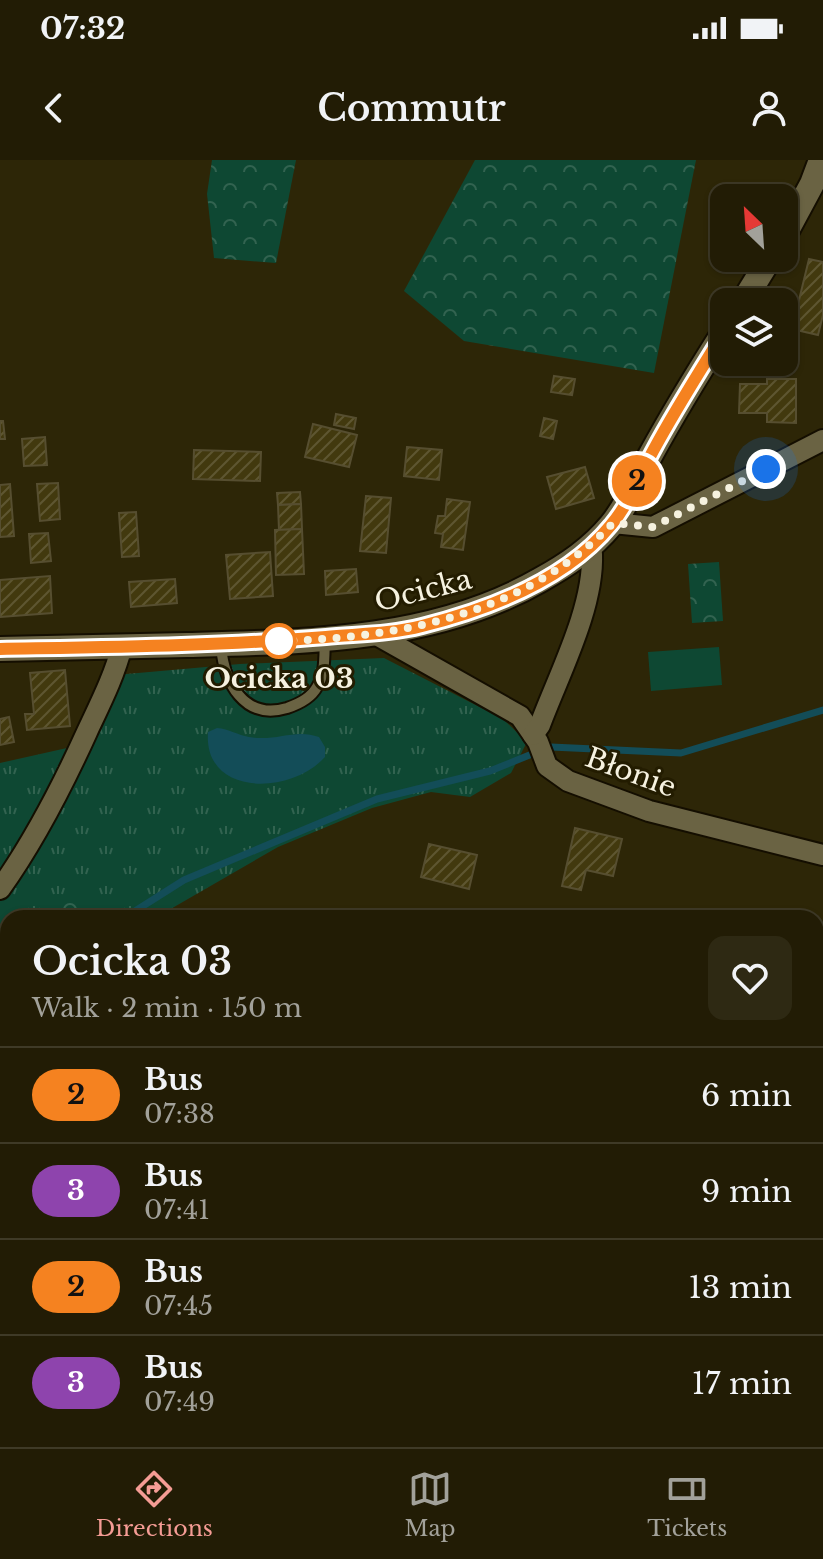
<!DOCTYPE html>
<html lang="en">
<head>
<meta charset="utf-8">
<style>
  body { margin:0; font-family:"Libre Baskerville",serif; background:#2e2913; color:#f1f3f6; height:100vh; display:flex; flex-direction:column; font-size:30px; white-space:nowrap }
  * { box-sizing:border-box; margin:0 }
  p { font-size:26px; color:#a2a19a }
  .icon { flex:none; width:44px; height:44px; fill:none; stroke:currentColor; stroke-width:2; stroke-linecap:round; stroke-linejoin:round }
  .map { position:relative; flex:1; overflow:hidden }
  .details { position:absolute; left:0px; top:750px; width:824px; height:538px; display:flex; flex-direction:column; background:#221c05; border-radius:24px 24px 0 0; box-shadow:0 2px 6px #0004,0 0 0 2px #3f3a27 }
  .details>* { flex:none }
  .badge { padding:0 16px; border-radius:26px; font-size:28px; line-height:52px }
  .needle { width:52px; rotate:335deg }
  .tools { position:absolute; left:710px; top:24px; display:grid; gap:16px }
  .tools a { display:grid; place-items:center; width:88px; height:88px; border-radius:16px; background:#221c05; box-shadow:0 2px 6px #0004,0 0 0 2px #3f3a27; font-size:40px }
  .you { position:absolute; width:40px; height:40px; margin:-20px; border:6px solid #fff; border-radius:50%; background:#1a73e8; box-shadow:0 0 0 12px #1a73e833 }
  .map>.badge { position:absolute; translate:-50% -50%; box-shadow:0 0 0 4px #fff }
  .round { display:grid; place-items:center; flex:none; width:84px; height:84px; border-radius:16px; background:#2e2913 }
  .head { display:flex; align-items:center; justify-content:space-between; height:136px; padding:0 32px }
  h1 { font-size:38px; font-weight:600; line-height:60px }
  ul { padding:0; list-style:none }
  li { display:flex; align-items:center; gap:24px; height:96px; padding:0 32px; border-top:2px solid #3f3a27 }
  li div { flex:1 }
  li b { display:block; font-size:30px }
  li em { font-style:normal }
  li .badge { min-width:88px; font-weight:700; text-align:center }
  .status { display:flex; justify-content:space-between; align-items:center; height:56px; padding:0 40px; background:#221c05; direction:ltr }
  .status svg { height:22px; fill:currentColor }
  header { display:flex; justify-content:space-between; align-items:center; height:104px; padding:0 32px; background:#221c05; font-size:36px; font-weight:600 }
  .tab-bar { display:flex; justify-content:space-around; align-items:center; height:112px; border-top:2px solid #3f3a27; background:#221c05; font-size:22px; color:#a2a19a }
  .tab-bar a { display:grid; justify-items:center; gap:4px }
  .tab-bar .current { color:#f59c95 }
  .map>svg:first-child { display:block }
  .grass { fill:url(#grass-tufts) }
  .forest { fill:url(#forest-crowns) }
  .pitch { fill:#0e4833 }
  .water { fill:#134d58 }
  .lines { fill:none; stroke-linecap:round; stroke-linejoin:round }
  .stream { stroke:#134d58; stroke-width:7 }
  .building { fill:url(#building-hatch); stroke:#564e30; stroke-width:2 }
  .service-casing { stroke:#140e00; stroke-width:14 }
  .minor-casing { stroke:#140e00; stroke-width:24 }
  .tertiary-casing { stroke:#140e00; stroke-width:28 }
  .service { stroke:#6a6343; stroke-width:10 }
  .minor { stroke:#6a6343; stroke-width:20 }
  .tertiary { stroke:#6a6343; stroke-width:24 }
  .line-casing { stroke:#fff; stroke-width:18 }
  .line { stroke:#f58220; stroke-width:12 }
  .walk { stroke:#f6f2e0; stroke-width:8; stroke-dasharray:0 14.4 }
  .stop-dot { fill:#fff; stroke:#f58220; stroke-width:4 }
  .labels { text-anchor:middle; stroke-width:6; stroke-linejoin:round; paint-order:stroke }
  .street-label { font-size:28px; fill:#f6f2e0; stroke:#231c00 }
  .stop-label { font-size:28px; font-weight:bold; fill:#f6f2e0; stroke:#231c00 }
</style>
</head>
<body>
<div class="status"><b>07:32</b><svg viewBox="0 0 49 12"><path d="M0 12V9h3v3zM5 12V6h3v6zM10 12V3h3v9zM15 12V0h3v12zM26 1h20v11H26zM47 4h2v5h-2z"/></svg></div>
<header><svg class="icon" aria-label="back" viewBox="0 0 24 24"><path d="M15 5l-7 7 7 7"/></svg>Commutr<svg class="icon" aria-label="person" viewBox="0 0 24 24"><circle cx="12" cy="8" r="4"/><path d="M4 21q1-7 8-7t8 7"/></svg></header>
<div class="map">
<svg width="823" height="1287" viewBox="0 0 823 1287">
  <defs>
    <pattern id="grass-tufts" width="24" height="20" patternUnits="userSpaceOnUse" patternTransform="scale(2)"><rect width="24" height="20" fill="#0e4833"/><path d="M3 7l-1-3M5 7V3M7 7l1-3M15 17l-1-3M17 17v-4M19 17l1-3" fill="none" stroke="#326350"/></pattern>
    <pattern id="forest-crowns" width="20" height="18" patternUnits="userSpaceOnUse" patternTransform="scale(2)"><rect width="20" height="18" fill="#0e4833"/><path d="M2 6a3 3 0 1 1 6 0M12 15a3 3 0 1 1 6 0" fill="none" stroke="#326350"/></pattern>
    <pattern id="building-hatch" width="6" height="6" patternUnits="userSpaceOnUse" patternTransform="scale(2)"><rect width="6" height="6" fill="#42390e"/><path d="M-1 1l2-2M0 6l6-6M5 7l2-2" fill="none" stroke="#5e5631"/></pattern>
  </defs>
  <rect width="100%" height="100%" fill="#2d2607"/>
  <path class="grass" d="M384,498L503,559L527,582L511,613L470,637L431,632L372,648L278,687L155,758H8V889L0,895V603L67,588L104,516L240,504Z"/>
  <g class="forest">
    <path d="M212,0H296L276,103L214,98L207,34Z"/>
    <path d="M475,0H696L654,213L464,181L404,131Z"/>
    <path d="M719,402L723,461L692,463L688,404Z"/>
    <path d="M53,735L81,738L106,758H44Z"/>
  </g>
  <path class="pitch" d="M719,487L722,525L651,531L648,492Z"/>
  <path class="water" d="M217,568C229,569 238,575 249,577C276,582 295,568 319,577L325,587V597C290,636 203,636 208,572Z"/>
  <g class="lines">
    <g class="stream">
      <path d="M551,587L681,593L823,550"/>
      <path d="M124,758L184,720L377,639L490,611L532,594"/>
      <path d="M0,882L8,873"/>
    </g>
  </g>
  <g class="building">
    <path d="M809,99L823,102V155L818,175L792,169Z"/>
    <path d="M554,216L575,219L572,235L551,232Z"/>
    <path d="M767,219H796V263L767,262V253H739L740,224H767Z"/>
    <path d="M336,254L356,258L354,269L334,265Z"/>
    <path d="M544,258L557,261L553,279L540,276Z"/>
    <path d="M0,261H3L5,279H0Z"/>
    <path d="M313,264L357,275L349,307L305,297Z"/>
    <path d="M45,277L47,305L24,306L22,279Z"/>
    <path d="M407,287L442,290L439,320L404,316Z"/>
    <path d="M194,290L261,292L260,321L193,319Z"/>
    <path d="M585,307L594,338L556,349L547,317Z"/>
    <path d="M58,323L60,359L40,361L37,324Z"/>
    <path d="M10,324L14,376L0,377V325Z"/>
    <path d="M300,332L301,344L278,345L277,333Z"/>
    <path d="M366,336L391,338L386,393L360,391Z"/>
    <path d="M447,339L470,342L463,390L441,387L443,374L435,373L438,356H445Z"/>
    <path d="M301,344L302,369L279,370L278,345Z"/>
    <path d="M136,352L139,396L122,397L119,353Z"/>
    <path d="M302,369L304,414L276,415L275,370Z"/>
    <path d="M48,373L51,401L31,403L29,374Z"/>
    <path d="M270,392L273,436L230,439L226,395Z"/>
    <path d="M356,409L358,432L326,435L325,411Z"/>
    <path d="M50,416L52,453L0,457V420Z"/>
    <path d="M175,419L177,443L131,447L129,422Z"/>
    <path d="M65,510L70,566L27,570L25,554H34L30,513Z"/>
    <path d="M9,557L14,582L0,585V559Z"/>
    <path d="M575,668L622,679L613,716L586,710L581,730L562,726Z"/>
    <path d="M429,684L477,695L469,729L421,717Z"/>
    <path d="M823,878V934H818Z"/>
  </g>
  <g class="lines">
    <g class="service-casing">
      <path id="service" d="M221,486C224,522 244,561 287,548C299,544 311,538 317,527C326,513 324,494 325,478"/>
    </g>
    <g class="minor-casing">
      <g id="minor">
        <path d="M613,363L653,367L823,280"/>
        <path d="M375,474L520,556L538,582L547,606L568,621L649,651L823,695"/>
        <path d="M533,575L540,565C559,514 594,448 592,394L587,390"/>
        <path d="M0,729C35,680 62,627 87,572C100,544 114,517 122,486"/>
      </g>
    </g>
    <g class="tertiary-casing">
      <g id="tertiary">
        <path d="M784,76L812,24L821,0"/>
        <path d="M743,142L770,98"/>
        <path d="M0,489C62,488 125,486 187,485C307,482 434,481 540,420C567,405 591,389 611,365C627,346 638,318 650,296C673,254 698,213 724,172"/>
      </g>
    </g>
    <use href="#service" class="service"/>
    <use href="#minor" class="minor"/>
    <use href="#tertiary" class="tertiary"/>
  </g>
  <g class="lines">
    <g class="line-casing">
      <path id="line" d="M0,489C109,487 218,486 326,477C358,474 391,474 422,466C490,449 566,420 611,365C629,344 640,315 653,291C675,250 700,211 724,172"/>
    </g>
    <use href="#line" class="line"/>
    <path class="walk" d="M279,481C402,478 525,454 613,363L653,367L766,309"/>
  </g>
  <circle class="stop-dot" cx="279" cy="481" r="16"/>
  <g class="labels">
    <g class="street-label">
      <text transform="translate(423 430) rotate(-14)" y="10">Ocicka</text>
      <text transform="translate(631 612) rotate(20)" y="10">Błonie</text>
    </g>
    <g class="stop-label">
      <text x="279" y="528">Ocicka 03</text>
    </g>
  </g>
</svg>
<div class="tools">
<a><svg class="needle" viewBox="-14 -14 28 28"><path d="M0-13l5 13h-10z" fill="#e53935"/><path d="M0 13l5-13h-10z" fill="#a2a19a"/></svg></a>
<a><svg class="icon" aria-label="layers" viewBox="0 0 24 24"><path d="M12 4l9 5-9 5-9-5zM3 14l9 5 9-5"/></svg></a>
</div>
<div class="you" style="left:766px;top:309px"></div>
<b class="badge" style="left:637px;top:321px;background:#f58220;color:#111">2</b>
<section class="details">
<div class="head"><div><h1>Ocicka 03</h1><p>Walk · 2 min · 150 m</p></div><a class="round"><svg class="icon" aria-label="heart" viewBox="0 0 24 24"><path d="M12 20l-8-8c-3-5 5-10 8-4 3-6 11-1 8 4z"/></svg></a></div>
<ul>
<li><span class="badge" style="background:#f58220;color:#111">2</span><div><b>Bus</b><p>07:38</p></div><em>6 min</em></li>
<li><span class="badge" style="background:#8e44ad;color:#fff">3</span><div><b>Bus</b><p>07:41</p></div><em>9 min</em></li>
<li><span class="badge" style="background:#f58220;color:#111">2</span><div><b>Bus</b><p>07:45</p></div><em>13 min</em></li>
<li><span class="badge" style="background:#8e44ad;color:#fff">3</span><div><b>Bus</b><p>07:49</p></div><em>17 min</em></li>
</ul>
</section>
</div>
<nav class="tab-bar">
<a class="current"><svg class="icon" aria-label="directions" viewBox="0 0 24 24"><path d="M12 3l9 9-9 9-9-9zM9 14v-3h6M13 9l2 2-2 2"/></svg>Directions</a>
<a><svg class="icon" aria-label="map" viewBox="0 0 24 24"><path d="M3 6l6-2 6 2 6-2v14l-6 2-6-2-6 2zM9 4v14M15 6v14"/></svg>Map</a>
<a><svg class="icon" aria-label="tickets" viewBox="0 0 24 24"><path d="M3 7h18v10H3zM15 7v10"/></svg>Tickets</a>
</nav>
</body>
</html>
